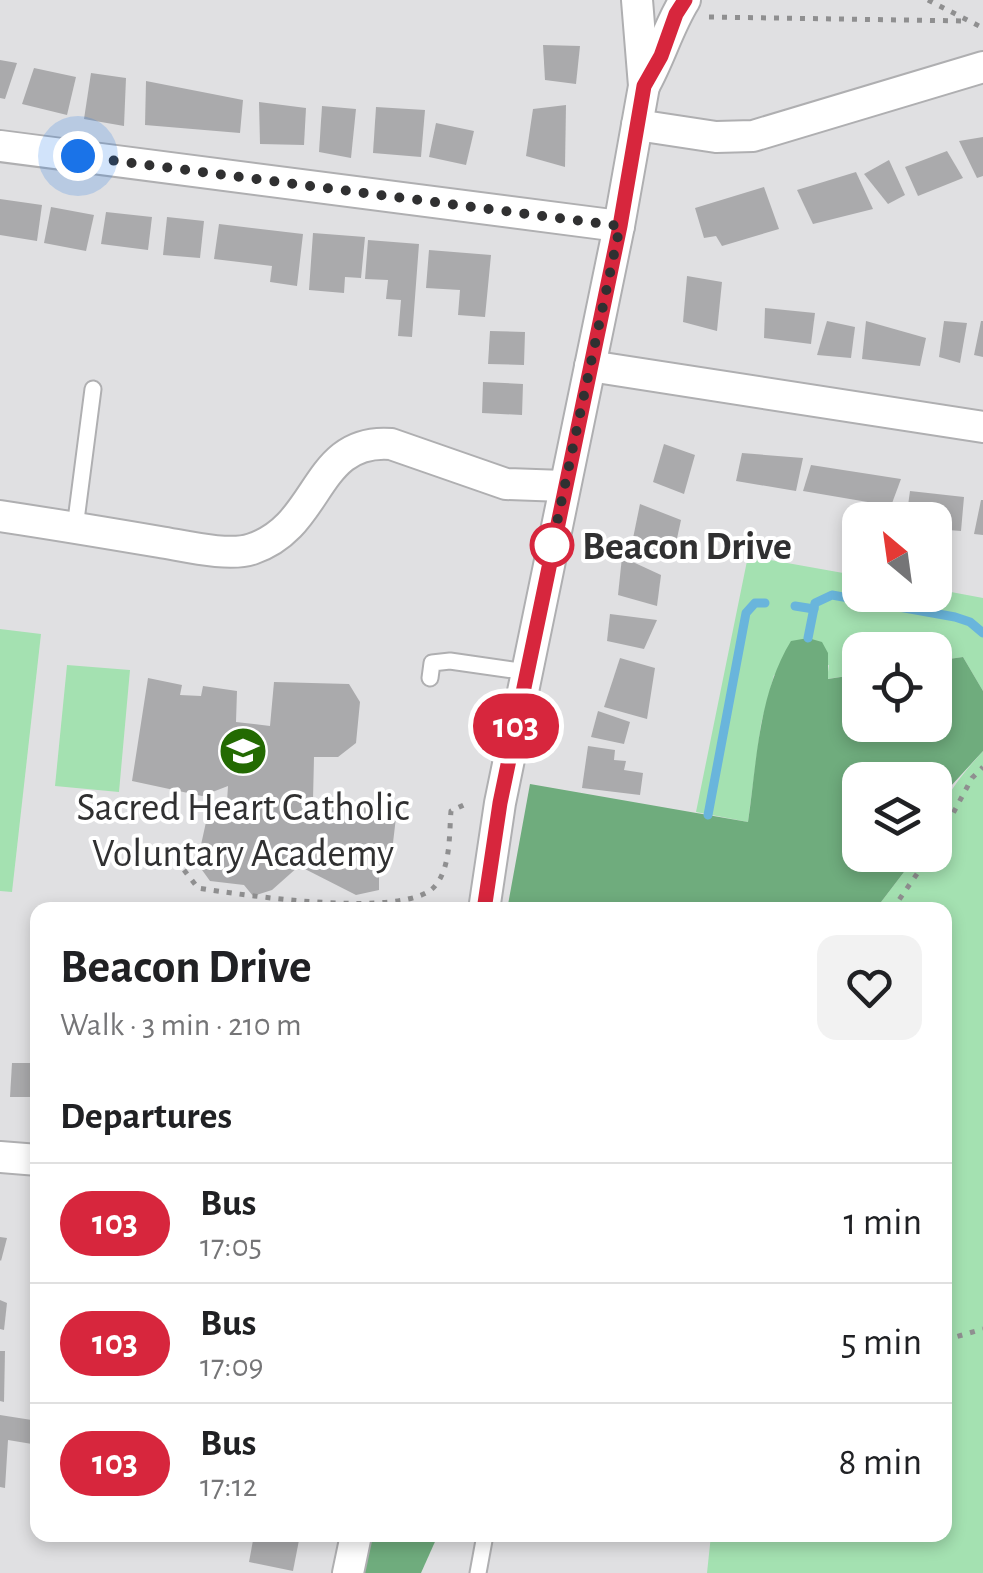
<!DOCTYPE html>
<html lang="en">
<head>
<meta charset="utf-8">
<style>
  body { margin:0; font-family:"Alegreya Sans",sans-serif; background:#f2f2f2; color:#202124; height:100vh; display:flex; flex-direction:column; font-size:38px; white-space:nowrap }
  * { box-sizing:border-box; margin:0 }
  p { font-size:32px; color:#757577 }
  .icon { flex:none; width:55px; height:55px; fill:none; stroke:currentColor; stroke-width:2; stroke-linecap:round; stroke-linejoin:round }
  .map { position:relative; flex:1; overflow:hidden }
  .details { position:absolute; left:30px; top:902px; width:922px; height:640px; display:flex; flex-direction:column; background:#fff; border-radius:20px; box-shadow:0 5px 15px #0003 }
  .details>* { flex:none }
  .badge { padding:0 20px; border-radius:32px; font-size:35px; line-height:65px }
  .needle { width:65px; rotate:331deg }
  .fabs { position:absolute; left:842px; top:502px; display:grid; gap:20px }
  .fabs a { display:grid; place-items:center; width:110px; height:110px; border-radius:20px; background:#fff; box-shadow:0 5px 15px #0003; font-size:50px }
  .you { position:absolute; width:50px; height:50px; margin:-25px; border:8px solid #fff; border-radius:50%; background:#1a73e8; box-shadow:0 0 0 15px #1a73e833 }
  .map>.badge { position:absolute; translate:-50% -50%; box-shadow:0 0 0 5px #fff }
  h2 { padding:0 30px; font-size:38px; line-height:90px }
  .round { display:grid; place-items:center; flex:none; width:105px; height:105px; border-radius:20px; background:#f2f2f2 }
  .overview { display:flex; align-items:center; justify-content:space-between; height:170px; padding:0 30px }
  h1 { font-size:48px; font-weight:600; line-height:75px }
  ul { padding:0; list-style:none }
  li { display:flex; align-items:center; gap:30px; height:120px; padding:0 30px; border-top:2px solid #e0e0e0 }
  li div { flex:1 }
  li b { display:block; font-size:38px }
  li em { font-style:normal }
  li .badge { min-width:110px; font-weight:700; text-align:center }
  .map>svg:first-child { display:block }
  .green { fill:#a4e1b1 }
  .forest { fill:#6fac7d }
  .lines { fill:none; stroke-linecap:round; stroke-linejoin:round }
  .stream { stroke:#69b5dc; stroke-width:9 }
  .building { fill:#aaaaac }
  .lane-casing { stroke:#afafb1; stroke-width:19 }
  .street-casing { stroke:#afafb1; stroke-width:34 }
  .path { stroke:#8f8f90; stroke-width:5; stroke-dasharray:5 8; stroke-linecap:butt }
  .lane { stroke:#fff; stroke-width:15 }
  .street { stroke:#fff; stroke-width:30 }
  .line-casing { stroke:#fff; stroke-width:22 }
  .line { stroke:#d7263d; stroke-width:15 }
  .walk { stroke:#303031; stroke-width:10; stroke-dasharray:0 18 }
  .stop-dot { fill:#fff; stroke:#d7263d; stroke-width:5 }
  .labels { text-anchor:middle; stroke-width:8; stroke-linejoin:round; paint-order:stroke }
  .stop-label { font-size:40px; font-weight:bold; fill:#303031; stroke:#fff; text-anchor:start }
  .poi-label { font-size:40px; fill:#303031; stroke:#fff }
</style>
</head>
<body>
<div class="map">
<svg width="983" height="1573" viewBox="0 0 983 1573">
  <rect width="100%" height="100%" fill="#e0e0e2"/>
  <g class="green">
    <path d="M748,556L860,576V595H935V589L983,598V691L963,657L935,661V650H860V674L827,679L829,665L774,675L761,724L748,822L696,812Z"/>
    <path d="M0,629L41,634L12,892L0,891Z"/>
    <path d="M67,665L130,670L119,792L55,786Z"/>
    <path d="M983,751V1573H707L711,1535H945V910H869L878,906L917,855H935C935,806 952,786 983,751Z"/>
  </g>
  <g class="forest">
    <path d="M808,638L822,642L828,653V679L860,674V725H935V661L963,657L983,691V751L950,787L935,826V780H860V855H917L878,906L869,910H507L530,784L748,822C757,761 758,695 791,641Z"/>
    <path d="M357,1535H438L421,1573H349Z"/>
  </g>
  <g class="lines">
    <g class="stream">
      <path d="M795,606L814,609"/>
      <path d="M808,638L815,603L832,595L955,617L970,622L983,633"/>
      <path d="M708,815L746,613L755,603H765"/>
    </g>
  </g>
  <g class="building">
    <path d="M543,45L580,46L576,84L545,80Z"/>
    <path d="M0,60L17,63L5,99L0,98Z"/>
    <path d="M34,68L76,77L67,115L22,104Z"/>
    <path d="M91,73L126,78L124,126L84,119Z"/>
    <path d="M146,81L243,100L240,133L145,125Z"/>
    <path d="M259,102L306,108L304,145L260,144Z"/>
    <path d="M566,105L565,167L526,156L533,109Z"/>
    <path d="M322,106L356,109L351,158L319,152Z"/>
    <path d="M376,107L425,110L421,157L373,153Z"/>
    <path d="M436,123L474,131L466,165L429,157Z"/>
    <path d="M983,137V176L977,178L959,141Z"/>
    <path d="M947,151L963,178L918,196L905,167Z"/>
    <path d="M889,160L905,195L888,204L864,174Z"/>
    <path d="M856,172L873,209L813,224L797,190Z"/>
    <path d="M764,187L779,229L722,246L716,236L704,238L695,208Z"/>
    <path d="M0,199L42,205L37,241L0,235Z"/>
    <path d="M51,207L94,215L86,251L44,243Z"/>
    <path d="M106,212L152,217L148,250L101,244Z"/>
    <path d="M167,217L204,221L200,258L163,255Z"/>
    <path d="M219,224L303,234L297,286L270,282L272,266L214,259Z"/>
    <path d="M313,233L365,237L361,278L345,277L344,293L309,290Z"/>
    <path d="M368,240L419,244L412,337L398,336L401,300L386,299L388,280L365,279Z"/>
    <path d="M429,250L491,255L485,317L458,315L460,290L426,288Z"/>
    <path d="M687,276L722,282L717,331L683,322Z"/>
    <path d="M765,308L815,313L811,344L764,338Z"/>
    <path d="M827,321L855,327L851,358L817,355Z"/>
    <path d="M866,321L926,338L920,366L862,359Z"/>
    <path d="M944,321L967,323L960,363L939,357Z"/>
    <path d="M981,321H983V357L974,355Z"/>
    <path d="M490,331L525,332L524,365L488,364Z"/>
    <path d="M483,382L523,384L522,415L482,413Z"/>
    <path d="M664,444L695,455L684,494L653,482Z"/>
    <path d="M742,453L803,458L796,491L736,481Z"/>
    <path d="M811,465L901,479L891,506L803,491Z"/>
    <path d="M910,491L964,497L961,531L935,529V520H906Z"/>
    <path d="M981,500H983V535L974,534Z"/>
    <path d="M640,504L681,520L673,557L631,548Z"/>
    <path d="M622,557L661,575L657,606L618,595Z"/>
    <path d="M610,614L657,620L644,649L607,641Z"/>
    <path d="M620,658L655,668L647,719L604,707Z"/>
    <path d="M148,678L182,685L180,695L201,696L203,686L237,691L236,722L270,726L274,682L349,684L360,702L356,743L338,757H314L313,800L397,809L390,868L379,876V890L356,895L299,866L272,890L253,896L244,885L210,881L197,863L208,813L226,817L228,786L202,796L132,781Z"/>
    <path d="M598,711L630,722L624,744L591,737Z"/>
    <path d="M588,746L615,750L614,760L626,761L624,770L643,773L640,795L582,788Z"/>
    <path d="M12,1063H38V1097H10Z"/>
    <path d="M0,1237L7,1238L1,1261L0,1260Z"/>
    <path d="M0,1300L7,1303L4,1330L0,1329Z"/>
    <path d="M0,1351H5L4,1402L0,1401Z"/>
    <path d="M0,1415L38,1421V1445L8,1440L5,1488L0,1487Z"/>
    <path d="M254,1535H300L293,1571L249,1562Z"/>
  </g>
  <g class="lines">
    <g class="lane-casing">
      <g id="lane">
        <path d="M75,528L93,389"/>
        <path d="M430,678L432,663L450,661L527,672"/>
        <path d="M478,1573L485,1535"/>
      </g>
    </g>
    <g class="street-casing">
      <g id="street">
        <path d="M644,86C660,58 668,27 685,0"/>
        <path d="M637,125L716,137L753,136L983,67"/>
        <path d="M0,146L619,226"/>
        <path d="M590,366L983,427"/>
        <path d="M0,516C53,524 107,533 160,542C185,546 229,557 252,549C322,526 313,438 391,444L506,484L564,486"/>
        <path d="M484,910L500,803L619,226L644,86L637,0"/>
        <path d="M0,1157L38,1160"/>
        <path d="M348,1573L356,1535"/>
      </g>
    </g>
    <g class="path">
      <path d="M928,0L983,28"/>
      <path d="M709,17L969,21"/>
      <path d="M935,847L972,778L983,767"/>
      <path d="M184,870L198,888C242,895 407,920 435,886C451,867 449,835 451,811L470,802"/>
      <path d="M892,910L930,855"/>
      <path d="M945,1340L983,1329"/>
    </g>
    <use href="#lane" class="lane"/>
    <use href="#street" class="street"/>
  </g>
  <g class="lines">
    <g class="line-casing">
      <path id="line" d="M484,910L500,803L620,226L644,86L661,56L676,14L685,0"/>
    </g>
    <use href="#line" class="line"/>
    <path class="walk" d="M78,156L620,226L549,560L552,545"/>
  </g>
  <defs>
    <g id="school-disc" transform="scale(2.5)"><circle r="9.5" fill="#236a02" stroke="#fff"/><path d="M0-5L7-2L0 1L-7-2ZM-4 1L0 2.5L4 1V4Q0 6-4 4Z" fill="#fff"/></g>
  </defs>
  <g fill-rule="evenodd">
    <use href="#school-disc" x="243" y="751"/>
  </g>
  <circle class="stop-dot" cx="552" cy="545" r="20"/>
  <g class="labels">
    <g class="stop-label">
      <text x="582" y="559">Beacon Drive</text>
    </g>
    <g class="poi-label">
      <text x="243" y="820">Sacred Heart Catholic<tspan x="243" dy="46">Voluntary Academy</tspan></text>
    </g>
  </g>
</svg>
<div class="fabs">
<a><svg class="needle" viewBox="-14 -14 28 28"><path d="M0-13l5 13h-10z" fill="#e53935"/><path d="M0 13l5-13h-10z" fill="#757577"/></svg></a>
<a><svg class="icon" aria-label="locate" viewBox="0 0 24 24"><circle cx="12" cy="12" r="6"/><path d="M12 2v4M12 18v4M2 12h4M18 12h4"/></svg></a>
<a><svg class="icon" aria-label="layers" viewBox="0 0 24 24"><path d="M12 4l9 5-9 5-9-5zM3 14l9 5 9-5"/></svg></a>
</div>
<div class="you" style="left:78px;top:156px"></div>
<b class="badge" style="left:516px;top:726px;background:#d7263d;color:#fff">103</b>
<section class="details">
<div class="overview"><div><h1>Beacon Drive</h1><p>Walk · 3 min · 210 m</p></div><a class="round"><svg class="icon" aria-label="heart" viewBox="0 0 24 24"><path d="M12 20l-8-8c-3-5 5-10 8-4 3-6 11-1 8 4z"/></svg></a></div>
<h2>Departures</h2>
<ul>
<li><span class="badge" style="background:#d7263d;color:#fff">103</span><div><b>Bus</b><p>17:05</p></div><em>1 min</em></li>
<li><span class="badge" style="background:#d7263d;color:#fff">103</span><div><b>Bus</b><p>17:09</p></div><em>5 min</em></li>
<li><span class="badge" style="background:#d7263d;color:#fff">103</span><div><b>Bus</b><p>17:12</p></div><em>8 min</em></li>
</ul>
</section>
</div>
</body>
</html>
